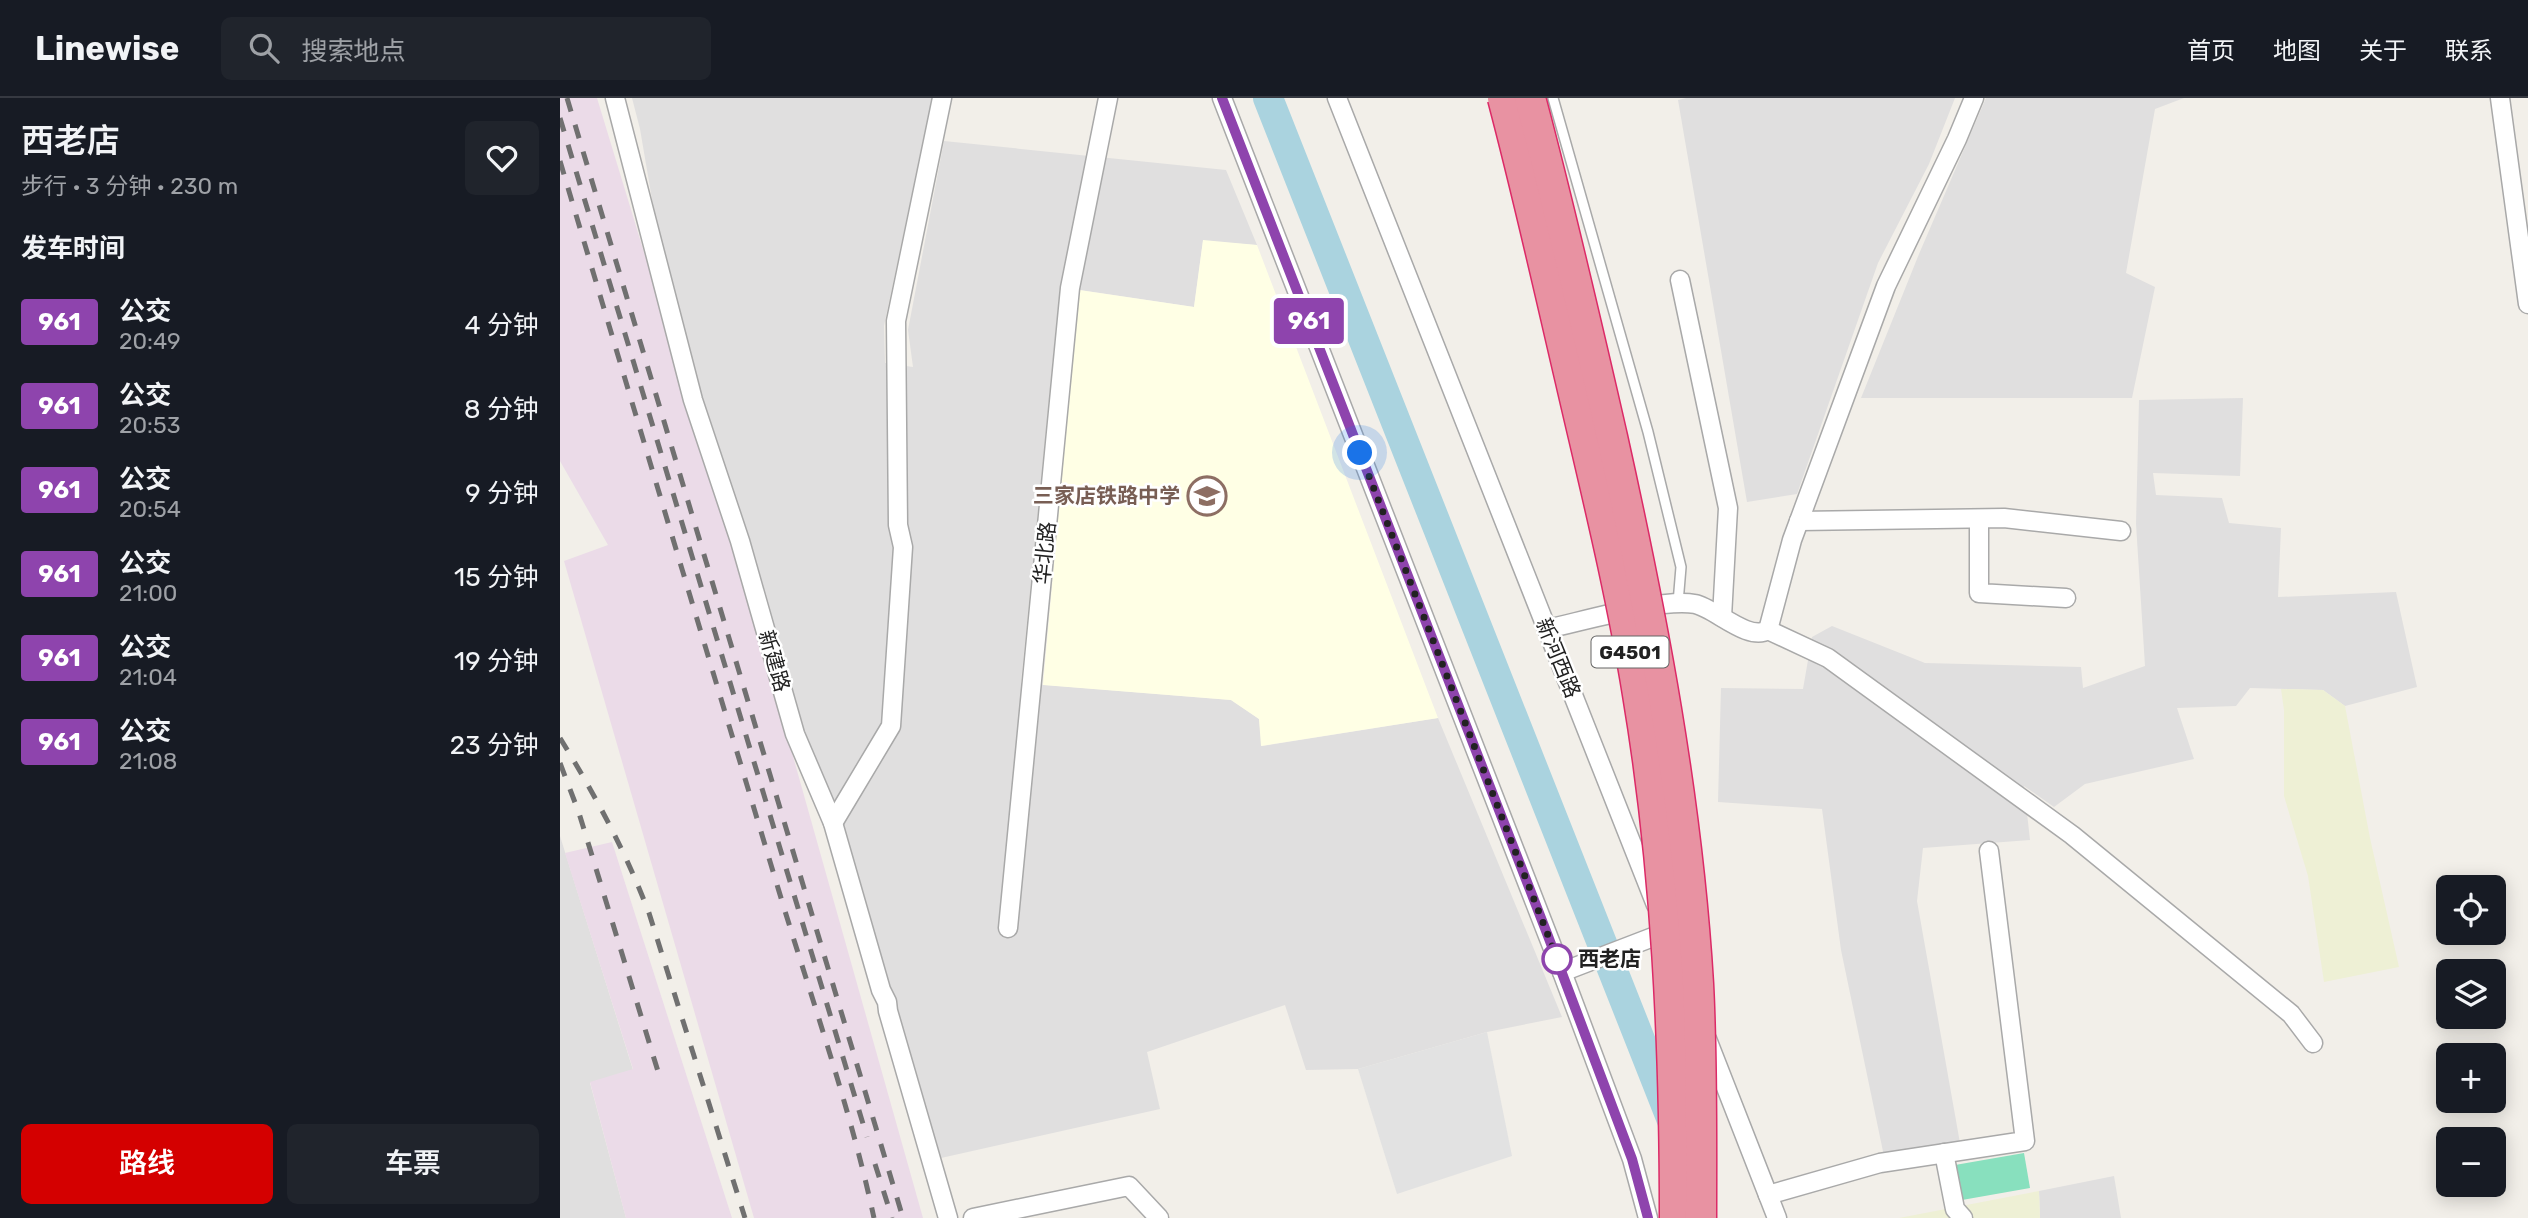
<!DOCTYPE html>
<html lang="zh">
<head>
<meta charset="utf-8">
<style>
  body { margin:0; font-family:Rubik,"Noto Sans SC",sans-serif; background:#20242c; color:#f1f3f6; height:100vh; display:flex; flex-direction:column; font-size:26px; white-space:nowrap }
  * { box-sizing:border-box; margin:0 }
  p { font-size:23px; color:#9ea1a6 }
  .icon { flex:none; width:38px; height:38px; fill:none; stroke:currentColor; stroke-width:2; stroke-linecap:round; stroke-linejoin:round }
  .map { position:relative; flex:1; overflow:hidden }
  .sheet { display:flex; flex-direction:column; background:#171b24; width:560px }
  .sheet>* { flex:none }
  .badge { padding:0 14px; border-radius:5px; font-size:24px; line-height:46px }
  .controls { position:absolute; left:1876px; top:777px; display:grid; gap:14px }
  .controls a { display:grid; place-items:center; width:70px; height:70px; border-radius:10px; background:#171b24; box-shadow:0 4px 18px #0003; font-size:35px }
  .you { position:absolute; width:35px; height:35px; margin:-18px; border:5px solid #fff; border-radius:50%; background:#1a73e8; box-shadow:0 0 0 10px #1a73e833 }
  .map>.badge { position:absolute; translate:-50% -50%; box-shadow:0 0 0 4px #fff }
  h2 { padding:0 21px; font-size:26px; line-height:63px }
  .round { display:grid; place-items:center; flex:none; width:74px; height:74px; border-radius:10px; background:#20242c }
  .headline { display:flex; align-items:center; justify-content:space-between; height:119px; padding:0 21px }
  h1 { font-size:33px; font-weight:600; line-height:52px }
  .cta { display:flex; gap:14px; margin-top:auto; padding:14px 21px }
  .cta a { flex:1; height:80px; border-radius:10px; background:#d40000; color:#fff; font-size:28px; font-weight:600; line-height:80px; text-align:center }
  .cta a+a { background:#20242c; color:#f1f3f6 }
  ul { padding:0; list-style:none }
  li { display:flex; align-items:center; gap:21px; height:84px; padding:0 21px }
  li div { flex:1 }
  li b { display:block; font-size:26px }
  li em { font-style:normal }
  li .badge { min-width:77px; font-weight:700; text-align:center }
  header { display:flex; align-items:center; gap:42px; box-sizing:border-box; height:98px; padding:0 35px; background:#171b24; border-bottom:2px solid #363941 }
  header strong { font-size:33px }
  nav { display:flex; gap:38px; margin-inline-start:auto; font-size:24px }
  .search { width:490px; height:63px; background:#20242c; display:flex; align-items:center; gap:18px; box-sizing:border-box; padding:0 24px; border-radius:10px; color:#9ea1a6; font-size:26px }
  main { display:flex; flex:1; min-height:0 }
  .map>svg:first-child { display:block }
  .residential { fill:#e0dfdf }
  .industrial { fill:#ebdbe8 }
  .education { fill:#ffffe5 }
  .farmland { fill:#eef0d5 }
  .pitch { fill:#88e0be }
  .parking { fill:#e2e2e2 }
  .lines { fill:none; stroke-linecap:round; stroke-linejoin:round }
  .river { stroke:#aad3df; stroke-width:30 }
  .lane-casing { stroke:#a9a9a9; stroke-width:12 }
  .street-casing { stroke:#a9a9a9; stroke-width:21 }
  .lane { stroke:#fff; stroke-width:9 }
  .street { stroke:#fff; stroke-width:18 }
  .rail { stroke:#707070; stroke-width:5; stroke-dasharray:14 14; stroke-linecap:butt }
  .highway-bridge-casing { stroke:#dc2a67; stroke-width:33; stroke-linecap:butt }
  .highway-bridge { stroke:#e892a2; stroke-width:30 }
  .line-casing { stroke:#fff; stroke-width:16 }
  .line { stroke:#8e44ad; stroke-width:10 }
  .walk { stroke:#222; stroke-width:7; stroke-dasharray:0 12.6 }
  .stop-dot { fill:#fff; stroke:#8e44ad; stroke-width:3.5 }
  .labels { text-anchor:middle; stroke-width:5; stroke-linejoin:round; paint-order:stroke }
  .shield { fill:#fff; stroke:#646464; stroke-width:2 }
  .shield-label { font-size:19px; font-weight:bold; fill:#222 }
  .education-label { font-size:21px; font-weight:bold; fill:#785e54; stroke:#fff; text-anchor:end }
  .street-label { font-size:21px; fill:#222; stroke:#fff }
  .stop-label { font-size:21px; font-weight:bold; fill:#222; stroke:#fff; text-anchor:start }
</style>
</head>
<body>
<header>
<strong>Linewise</strong>
<div class="search"><svg class="icon" aria-label="search" viewBox="0 0 24 24"><circle cx="10" cy="10" r="6"/><path d="M15 15l6 6"/></svg>搜索地点</div>
<nav><a>首页</a><a>地图</a><a>关于</a><a>联系</a></nav>
</header>
<main>
<section class="sheet">
<div class="headline"><div><h1>西老店</h1><p>步行 · 3 分钟 · 230 m</p></div><a class="round"><svg class="icon" aria-label="heart" viewBox="0 0 24 24"><path d="M12 20l-8-8c-3-5 5-10 8-4 3-6 11-1 8 4z"/></svg></a></div>
<h2>发车时间</h2>
<ul>
<li><span class="badge" style="background:#8e44ad;color:#fff">961</span><div><b>公交</b><p>20:49</p></div><em>4 分钟</em></li>
<li><span class="badge" style="background:#8e44ad;color:#fff">961</span><div><b>公交</b><p>20:53</p></div><em>8 分钟</em></li>
<li><span class="badge" style="background:#8e44ad;color:#fff">961</span><div><b>公交</b><p>20:54</p></div><em>9 分钟</em></li>
<li><span class="badge" style="background:#8e44ad;color:#fff">961</span><div><b>公交</b><p>21:00</p></div><em>15 分钟</em></li>
<li><span class="badge" style="background:#8e44ad;color:#fff">961</span><div><b>公交</b><p>21:04</p></div><em>19 分钟</em></li>
<li><span class="badge" style="background:#8e44ad;color:#fff">961</span><div><b>公交</b><p>21:08</p></div><em>23 分钟</em></li>
</ul>
<div class="cta"><a>路线</a><a>车票</a></div>
</section>
<div class="map">
<svg width="1968" height="1120" viewBox="0 0 1968 1120">
  <rect width="100%" height="100%" fill="#f2efe9"/>
  <g class="residential">
    <path d="M72,0H372L324,228L325,265L353,269L348,232L384,43L666,72L697,147L643,143L634,209L500,189L461,585L671,602L699,621L702,648L878,620L1002,919L927,934L798,971L746,972L725,907L587,954L600,1011L381,1060L115,236L80,31Z"/>
    <path d="M1126,0H1395L1369,66L1318,165L1237,396L1187,404L1118,2Z"/>
    <path d="M1426,0H1624L1595,11L1566,175L1595,189L1572,300H1301L1359,156Z"/>
    <path d="M1683,300L1680,378L1593,375L1596,397L1662,400L1669,425L1721,430L1718,499L1836,494L1857,589L1785,608L1763,592L1690,590L1676,608L1617,610L1634,661L1525,686L1494,709L1464,688L1470,742L1363,750L1357,803L1400,1045L1325,1063L1281,852L1262,711L1158,704L1161,590L1243,591L1252,539L1272,528L1365,565L1521,569L1523,590L1585,568L1576,426L1579,302Z"/>
    <path d="M0,738L73,972L30,985L66,1120H0Z"/>
    <path d="M1554,1078L1561,1120H1480L1479,1093Z"/>
  </g>
  <g class="industrial">
    <path d="M0,0H37L178,463L363,1120H194L4,463L48,447L0,363Z"/>
    <path d="M52,744L172,1120H66L30,984L73,971L5,755Z"/>
  </g>
  <path class="education" d="M643,142L697,147L878,620L701,648L699,621L671,602L483,587L519,192L634,209Z"/>
  <g class="farmland">
    <path d="M1721,591L1763,592L1785,608L1810,740L1839,869L1764,884L1748,778L1724,698V612Z"/>
    <path d="M1479,1093L1480,1120H1339Z"/>
  </g>
  <path class="pitch" d="M1464,1055L1470,1090L1402,1102L1395,1067Z"/>
  <path class="parking" d="M927,934L952,1058L837,1096L798,971Z"/>
  <g class="lines">
    <path class="river" d="M708,0L1113,1025"/>
    <g class="lane-casing">
      <path id="lane" d="M993,0L1088,334L1121,469L1118,505"/>
    </g>
    <g class="street-casing">
      <g id="street">
        <path d="M55,0L133,302L180,443L235,636L273,725L321,892L327,904L328,913L388,1120"/>
        <path d="M662,0L1002,874L1072,1061L1088,1120"/>
        <path d="M777,0L1096,807"/>
        <path d="M1940,0L1968,206"/>
        <path d="M1120,182L1168,410L1162,519"/>
        <path d="M1419,421V495L1506,500"/>
        <path d="M1239,423L1444,420L1561,433"/>
        <path d="M987,531C1024,523 1101,500 1135,506C1155,510 1188,544 1208,532L1268,560L1512,737L1731,916L1753,945"/>
        <path d="M1208,532L1232,442L1326,188L1397,41L1414,0"/>
        <path d="M273,725L331,628L343,449L338,427L336,223L382,0"/>
        <path d="M448,830L510,190L548,0"/>
        <path d="M1002,874L1106,834"/>
        <path d="M1147,941L1217,1120"/>
        <path d="M1384,1055L1395,1111L1403,1120"/>
        <path d="M1208,1097L1320,1065L1465,1043L1429,753"/>
        <path d="M413,1120L569,1088L599,1120"/>
      </g>
    </g>
    <use href="#lane" class="lane"/>
    <use href="#street" class="street"/>
    <g class="rail">
      <path d="M7,0L343,1120"/>
      <path d="M0,20L307,1039"/>
      <path d="M0,63C72,305 145,548 218,790C251,900 290,1008 314,1120"/>
      <path d="M0,640C35,697 65,752 89,815L185,1120"/>
      <path d="M0,665L19,715L100,980"/>
      <path d="M315,1066L332,1120"/>
    </g>
    <g class="highway-bridge-casing">
      <g id="highway-bridge">
        <path d="M943,0C968,94 989,189 1011,283C1035,387 1061,491 1078,596C1107,769 1115,945 1115,1120"/>
        <path d="M970,0C1000,112 1026,226 1052,339C1092,519 1127,701 1138,886C1142,964 1141,1042 1141,1120"/>
      </g>
    </g>
    <use href="#highway-bridge" class="highway-bridge"/>
  </g>
  <g class="lines">
    <g class="line-casing">
      <path id="line" d="M662,0L988,838L1072,1061L1088,1120"/>
    </g>
    <use href="#line" class="line"/>
    <path class="walk" d="M800,355L998,863L997,861"/>
  </g>
  <defs>
    <g id="school-ring" transform="scale(2.0125)"><circle r="9.5" fill="#fff" stroke="#8d6e63" stroke-width="1.5"/><path d="M0-5L7-2L0 1L-7-2ZM-4 1L0 2.5L4 1V4Q0 6-4 4Z" fill="#8d6e63"/></g>
  </defs>
  <g fill-rule="evenodd">
    <use href="#school-ring" x="647" y="398"/>
  </g>
  <circle class="stop-dot" cx="997" cy="861" r="14"/>
  <g class="labels">
    <rect class="shield" x="1031.5" y="538.5" width="77" height="31" rx="5"/>
    <g class="shield-label">
      <text x="1070" y="561">G4501</text>
    </g>
    <g class="education-label">
      <text x="620" y="405">三家店铁路中学</text>
    </g>
    <g class="street-label">
      <text transform="translate(485 455) rotate(-84)" y="7">华北路</text>
      <text transform="translate(998 560) rotate(68)" y="7">新河西路</text>
      <text transform="translate(214 563) rotate(74)" y="7">新建路</text>
    </g>
    <g class="stop-label">
      <text x="1018" y="868">西老店</text>
    </g>
  </g>
</svg>
<div class="controls">
<a><svg class="icon" aria-label="locate" viewBox="0 0 24 24"><circle cx="12" cy="12" r="6"/><path d="M12 2v4M12 18v4M2 12h4M18 12h4"/></svg></a>
<a><svg class="icon" aria-label="layers" viewBox="0 0 24 24"><path d="M12 4l9 5-9 5-9-5zM3 14l9 5 9-5"/></svg></a>
<a>+</a>
<a>−</a>
</div>
<div class="you" style="left:800px;top:355px"></div>
<b class="badge" style="left:749px;top:223px;background:#8e44ad;color:#fff">961</b>
</div>
</main>
</body>
</html>
